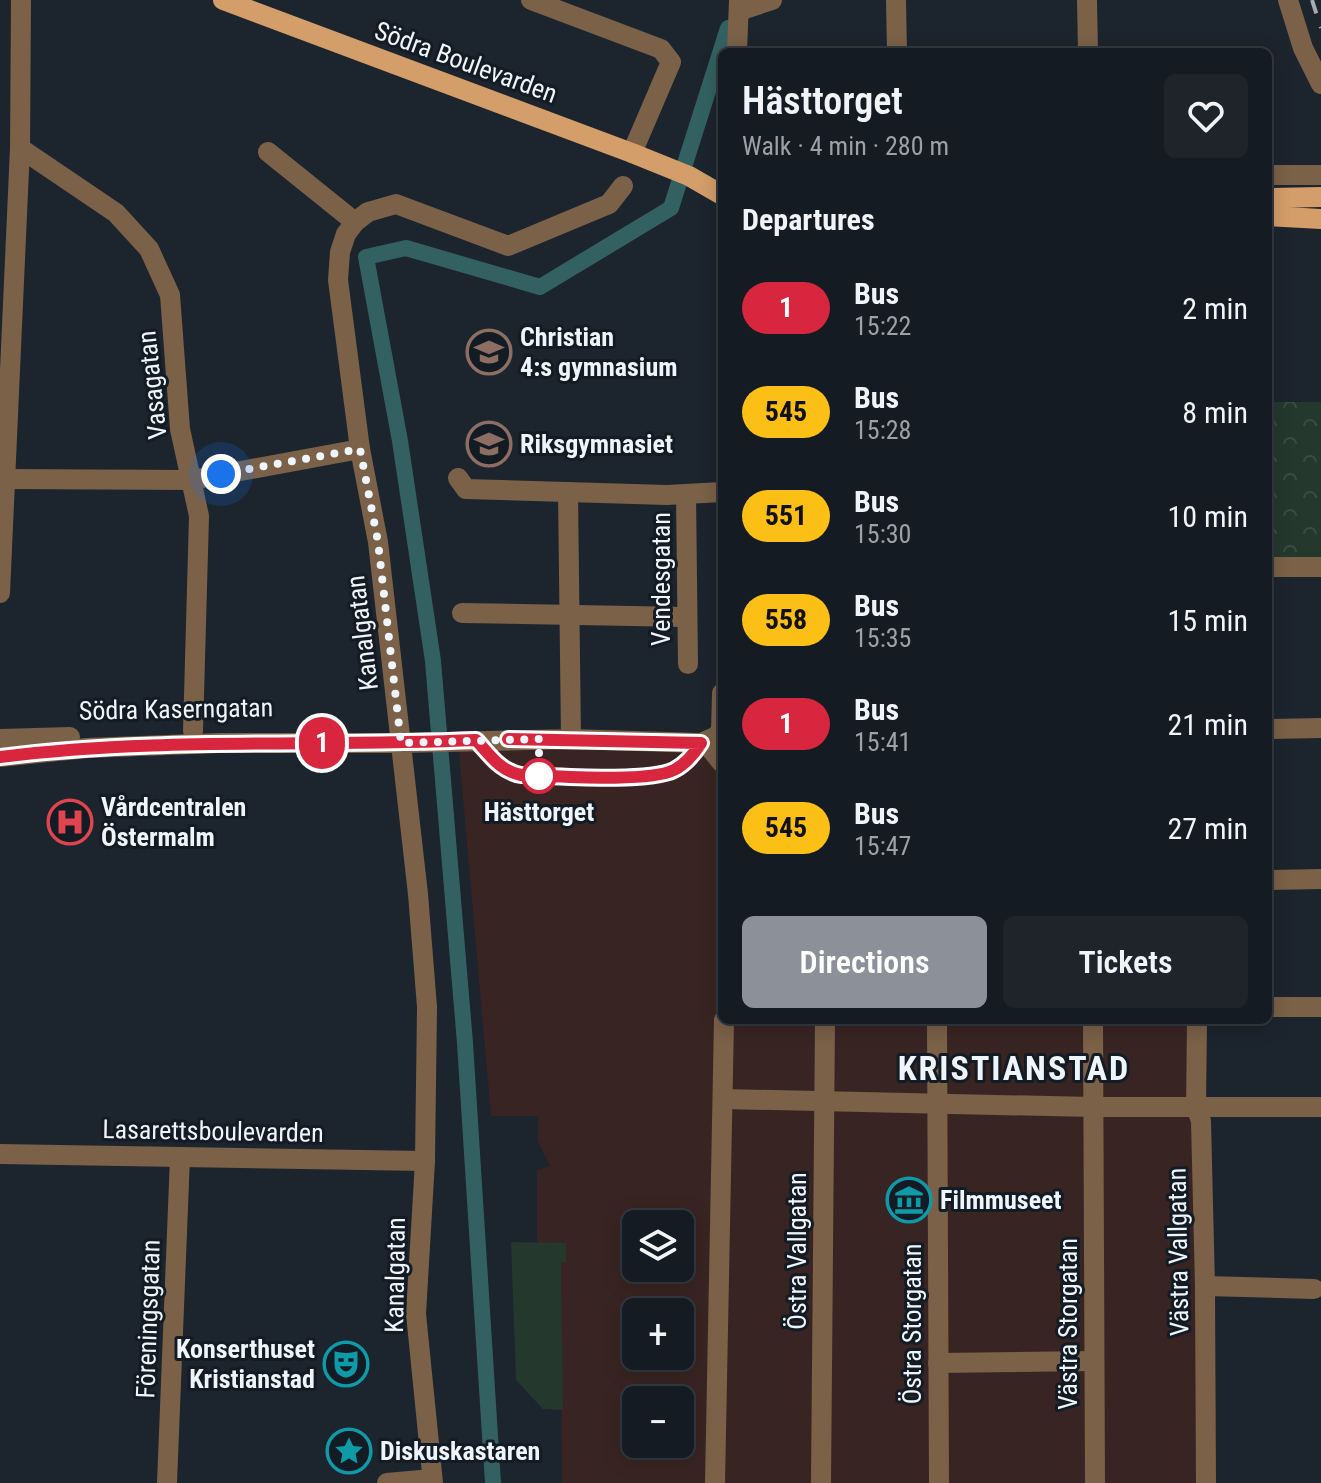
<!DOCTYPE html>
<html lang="en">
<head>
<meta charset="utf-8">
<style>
  body { margin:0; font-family:"Roboto Condensed",sans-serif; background:#1e242a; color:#f1f3f6; height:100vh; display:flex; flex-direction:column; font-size:30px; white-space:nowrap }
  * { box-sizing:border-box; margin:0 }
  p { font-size:26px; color:#9da1a5 }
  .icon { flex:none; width:44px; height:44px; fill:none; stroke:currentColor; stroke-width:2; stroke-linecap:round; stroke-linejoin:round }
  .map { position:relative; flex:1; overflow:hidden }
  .details { position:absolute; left:718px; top:48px; width:554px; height:976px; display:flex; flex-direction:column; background:#151b22; border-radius:12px; box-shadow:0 4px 20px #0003,0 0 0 2px #343940 }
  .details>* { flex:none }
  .badge { padding:0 16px; border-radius:26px; font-size:28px; line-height:52px }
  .buttons { position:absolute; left:622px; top:1210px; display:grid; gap:16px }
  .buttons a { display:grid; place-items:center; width:72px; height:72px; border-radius:12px; background:#151b22; box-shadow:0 4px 20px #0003,0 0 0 2px #343940; font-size:40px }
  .you { position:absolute; width:40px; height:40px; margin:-20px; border:6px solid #fff; border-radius:50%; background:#1a73e8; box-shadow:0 0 0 12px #1a73e833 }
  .map>.badge { position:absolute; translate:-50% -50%; box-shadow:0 0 0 4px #fff }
  h2 { padding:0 24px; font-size:30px; line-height:72px }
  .round { display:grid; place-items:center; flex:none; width:84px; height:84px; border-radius:12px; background:#1e242a }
  .headline { display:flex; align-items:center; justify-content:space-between; height:136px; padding:0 24px }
  h1 { font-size:38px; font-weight:600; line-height:60px }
  .button { display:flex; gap:16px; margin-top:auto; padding:16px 24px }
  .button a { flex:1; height:92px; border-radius:12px; background:#8c9099; color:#fff; font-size:32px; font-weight:600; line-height:92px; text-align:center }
  .button a+a { background:#1e242a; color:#f1f3f6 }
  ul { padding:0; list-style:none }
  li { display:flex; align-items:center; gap:24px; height:104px; padding:0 24px }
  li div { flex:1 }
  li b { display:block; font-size:30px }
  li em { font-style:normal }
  li .badge { min-width:88px; font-weight:700; text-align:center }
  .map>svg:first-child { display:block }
  .commercial { fill:#382523; fill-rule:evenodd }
  .park { fill:url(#park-crowns) }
  .pitch { fill:#24382e }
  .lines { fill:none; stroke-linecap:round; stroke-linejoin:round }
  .canal { stroke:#336161; stroke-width:16 }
  .minor { stroke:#7a6148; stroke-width:20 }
  .major { stroke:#d39e69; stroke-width:20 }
  .rail { stroke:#a5acb4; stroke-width:4; stroke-dasharray:14 14; stroke-linecap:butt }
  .line-casing { stroke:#fff; stroke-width:18 }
  .line { stroke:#d7263d; stroke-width:12 }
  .walk { stroke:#eff5fc; stroke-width:8; stroke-dasharray:0 14.4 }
  .stop-dot { fill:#fff; stroke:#d7263d; stroke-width:4 }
  .labels { text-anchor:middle; stroke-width:6; stroke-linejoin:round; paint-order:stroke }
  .street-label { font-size:26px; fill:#eff5fc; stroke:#131b24 }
  .poi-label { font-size:26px; font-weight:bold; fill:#eff5fc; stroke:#131b24; text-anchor:start }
  .stop-label { font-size:26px; font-weight:bold; fill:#eff5fc; stroke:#131b24 }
  .district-label { font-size:34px; font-weight:bold; letter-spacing:2px; fill:#eff5fc; stroke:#131b24 }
</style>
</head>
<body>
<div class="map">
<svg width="1321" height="1483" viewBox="0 0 1321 1483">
  <defs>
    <pattern id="park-crowns" width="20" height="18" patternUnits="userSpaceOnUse" patternTransform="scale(2)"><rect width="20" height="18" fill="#24382e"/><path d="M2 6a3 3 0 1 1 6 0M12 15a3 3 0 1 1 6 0" fill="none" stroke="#394c43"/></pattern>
  </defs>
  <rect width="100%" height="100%" fill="#1c242e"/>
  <path class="commercial" d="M722,740V1020H1203L1206,1483H562L561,1262H566V1244L537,1243V1170L550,1166L538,1141V1116H491L458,741ZM636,1224H680V1268H636ZM636,1312H680V1356H636ZM636,1400H680V1444H636Z"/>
  <rect class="park" x="1268" y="402" width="53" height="165"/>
  <path class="pitch" d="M511,1242L566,1243V1262H561L563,1410L543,1409L516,1380Z"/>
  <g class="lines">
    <path class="canal" d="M493,1483L465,1043L433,661L400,441L366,257L406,248L540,287L671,208L728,28"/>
    <g class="minor">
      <path d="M531,0L661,49L671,62L632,153"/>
      <path d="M896,0L897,52"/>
      <path d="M1087,0L1088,52"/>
      <path d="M1288,0L1303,48L1321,84"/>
      <path d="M739,11L772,0"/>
      <path d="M737,52L739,0"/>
      <path d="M20,148L116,213L149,249L170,295L180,429L199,516L193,731"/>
      <path d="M268,152L355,222"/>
      <path d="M1268,175H1321"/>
      <path d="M458,478L466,489L667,495L722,492"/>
      <path d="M7,479L192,480L360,449"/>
      <path d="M568,492L571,739"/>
      <path d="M686,494L688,664"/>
      <path d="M1268,567H1321"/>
      <path d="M0,593L20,148L21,0"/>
      <path d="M462,613L686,617"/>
      <path d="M1268,729L1321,728"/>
      <path d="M721,730L722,693"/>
      <path d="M0,739L70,737"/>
      <path d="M706,743L722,763"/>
      <path d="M0,757L87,748L220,743H401L571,739L701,743L715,737L722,730"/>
      <path d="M1268,880L1321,879"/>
      <path d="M1268,1007H1321"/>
      <path d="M937,1020L939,1483"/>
      <path d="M1093,1020L1095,1483"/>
      <path d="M1197,1020L1196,1107L1201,1121L1205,1286L1206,1483"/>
      <path d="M723,1099L1093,1107H1321"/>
      <path d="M0,1154L425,1161"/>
      <path d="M1205,1286L1314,1289"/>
      <path d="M938,1363L1094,1361"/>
      <path d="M167,1483L180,1157"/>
      <path d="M387,1483L432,1479"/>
      <path d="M433,1483L416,1314L425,1161L427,1007L418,894L378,542L360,449L338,280L340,252L346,234L355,222L368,212L396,204L508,246L609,204L623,186"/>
      <path d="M715,1483L724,1020"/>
      <path d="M821,1483L825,1020"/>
    </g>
    <g class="major">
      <path d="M223,0L632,153L689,176L722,195"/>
      <path d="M1268,198L1321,197"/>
      <path d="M1268,216L1321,219"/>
    </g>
    <path class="rail" d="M1312,0L1321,28"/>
  </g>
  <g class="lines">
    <g class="line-casing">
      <path id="line" d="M0,757C158,737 318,747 476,740C490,755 500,771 521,775C554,776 648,783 674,770C686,764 694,754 701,743L508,739"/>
    </g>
    <use href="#line" class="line"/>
    <path class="walk" d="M221,474L360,449L378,542L401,743L539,739V776"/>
  </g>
  <defs>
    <g id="school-ring" transform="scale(2.3)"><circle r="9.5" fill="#131b24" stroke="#8d6e63" stroke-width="1.5"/><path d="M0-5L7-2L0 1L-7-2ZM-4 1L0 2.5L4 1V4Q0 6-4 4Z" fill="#8d6e63"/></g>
    <g id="hospital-ring" transform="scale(2.3)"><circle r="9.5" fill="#131b24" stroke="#e0444e" stroke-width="1.5"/><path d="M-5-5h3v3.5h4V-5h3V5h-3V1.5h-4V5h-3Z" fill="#e0444e"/></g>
    <g id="museum-ring" transform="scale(2.3)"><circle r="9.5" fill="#131b24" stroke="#0f9aa8" stroke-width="1.5"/><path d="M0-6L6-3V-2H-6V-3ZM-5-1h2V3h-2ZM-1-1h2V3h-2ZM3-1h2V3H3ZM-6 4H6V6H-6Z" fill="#0f9aa8"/></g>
    <g id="theatre-ring" transform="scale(2.3)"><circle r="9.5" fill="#131b24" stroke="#0f9aa8" stroke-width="1.5"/><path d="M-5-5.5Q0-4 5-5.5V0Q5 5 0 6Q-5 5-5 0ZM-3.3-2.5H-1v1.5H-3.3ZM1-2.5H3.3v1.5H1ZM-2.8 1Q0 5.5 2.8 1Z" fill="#0f9aa8"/></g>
    <g id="sight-ring" transform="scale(2.3)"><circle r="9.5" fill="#131b24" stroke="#0f9aa8" stroke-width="1.5"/><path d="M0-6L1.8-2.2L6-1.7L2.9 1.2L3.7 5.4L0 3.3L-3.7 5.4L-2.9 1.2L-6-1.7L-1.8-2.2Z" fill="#0f9aa8"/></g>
  </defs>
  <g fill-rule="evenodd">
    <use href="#school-ring" x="489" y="352"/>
    <use href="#school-ring" x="489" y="444"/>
    <use href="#hospital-ring" x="70" y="822"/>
    <use href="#museum-ring" x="909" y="1200"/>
    <use href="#theatre-ring" x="346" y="1364"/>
    <use href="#sight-ring" x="349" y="1451"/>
  </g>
  <circle class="stop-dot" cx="539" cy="776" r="16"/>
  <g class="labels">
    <g class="street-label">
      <text transform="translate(466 62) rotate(20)" y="9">Södra Boulevarden</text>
      <text transform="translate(152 385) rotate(-96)" y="9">Vasagatan</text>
      <text transform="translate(661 579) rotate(-90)" y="9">Vendesgatan</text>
      <text transform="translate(362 633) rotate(-97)" y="9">Kanalgatan</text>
      <text transform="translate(176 709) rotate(-1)" y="9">Södra Kaserngatan</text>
      <text transform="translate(213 1131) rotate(1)" y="9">Lasarettsboulevarden</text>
      <text transform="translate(797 1251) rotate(-90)" y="9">Östra Vallgatan</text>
      <text transform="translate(1178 1252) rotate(-91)" y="9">Västra Vallgatan</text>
      <text transform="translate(395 1275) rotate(-89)" y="9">Kanalgatan</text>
      <text transform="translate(148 1319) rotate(-88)" y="9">Föreningsgatan</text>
      <text transform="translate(912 1324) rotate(-90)" y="9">Östra Storgatan</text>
      <text transform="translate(1068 1324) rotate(-90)" y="9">Västra Storgatan</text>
    </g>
    <g class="poi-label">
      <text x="520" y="346">Christian<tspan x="520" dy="30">4:s gymnasium</tspan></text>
      <text x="520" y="453">Riksgymnasiet</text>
      <text x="101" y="816">Vårdcentralen<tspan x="101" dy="30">Östermalm</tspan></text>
      <text x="940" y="1209">Filmmuseet</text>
      <text x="315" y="1358" text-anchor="end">Konserthuset<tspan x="315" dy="30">Kristianstad</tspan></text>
      <text x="380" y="1460">Diskuskastaren</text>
    </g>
    <g class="stop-label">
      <text x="539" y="821">Hästtorget</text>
    </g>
    <g class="district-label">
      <text x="1014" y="1080">KRISTIANSTAD</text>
    </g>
  </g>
</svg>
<div class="buttons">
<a><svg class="icon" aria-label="layers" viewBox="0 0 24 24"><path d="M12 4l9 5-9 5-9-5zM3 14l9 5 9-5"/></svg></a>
<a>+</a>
<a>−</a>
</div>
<div class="you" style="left:221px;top:474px"></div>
<b class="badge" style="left:322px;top:743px;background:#d7263d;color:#fff">1</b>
<section class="details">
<div class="headline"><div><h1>Hästtorget</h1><p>Walk · 4 min · 280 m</p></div><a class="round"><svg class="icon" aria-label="heart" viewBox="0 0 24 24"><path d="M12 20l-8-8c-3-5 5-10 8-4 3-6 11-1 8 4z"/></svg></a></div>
<h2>Departures</h2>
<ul>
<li><span class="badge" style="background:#d7263d;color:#fff">1</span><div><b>Bus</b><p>15:22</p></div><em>2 min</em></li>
<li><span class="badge" style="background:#fbbf15;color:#111">545</span><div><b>Bus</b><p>15:28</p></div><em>8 min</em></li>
<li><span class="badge" style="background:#fbbf15;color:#111">551</span><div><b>Bus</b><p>15:30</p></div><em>10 min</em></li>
<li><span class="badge" style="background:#fbbf15;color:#111">558</span><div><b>Bus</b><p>15:35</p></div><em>15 min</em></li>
<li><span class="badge" style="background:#d7263d;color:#fff">1</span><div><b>Bus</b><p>15:41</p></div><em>21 min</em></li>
<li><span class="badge" style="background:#fbbf15;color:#111">545</span><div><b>Bus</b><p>15:47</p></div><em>27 min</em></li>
</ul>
<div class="button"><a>Directions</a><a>Tickets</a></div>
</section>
</div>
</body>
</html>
